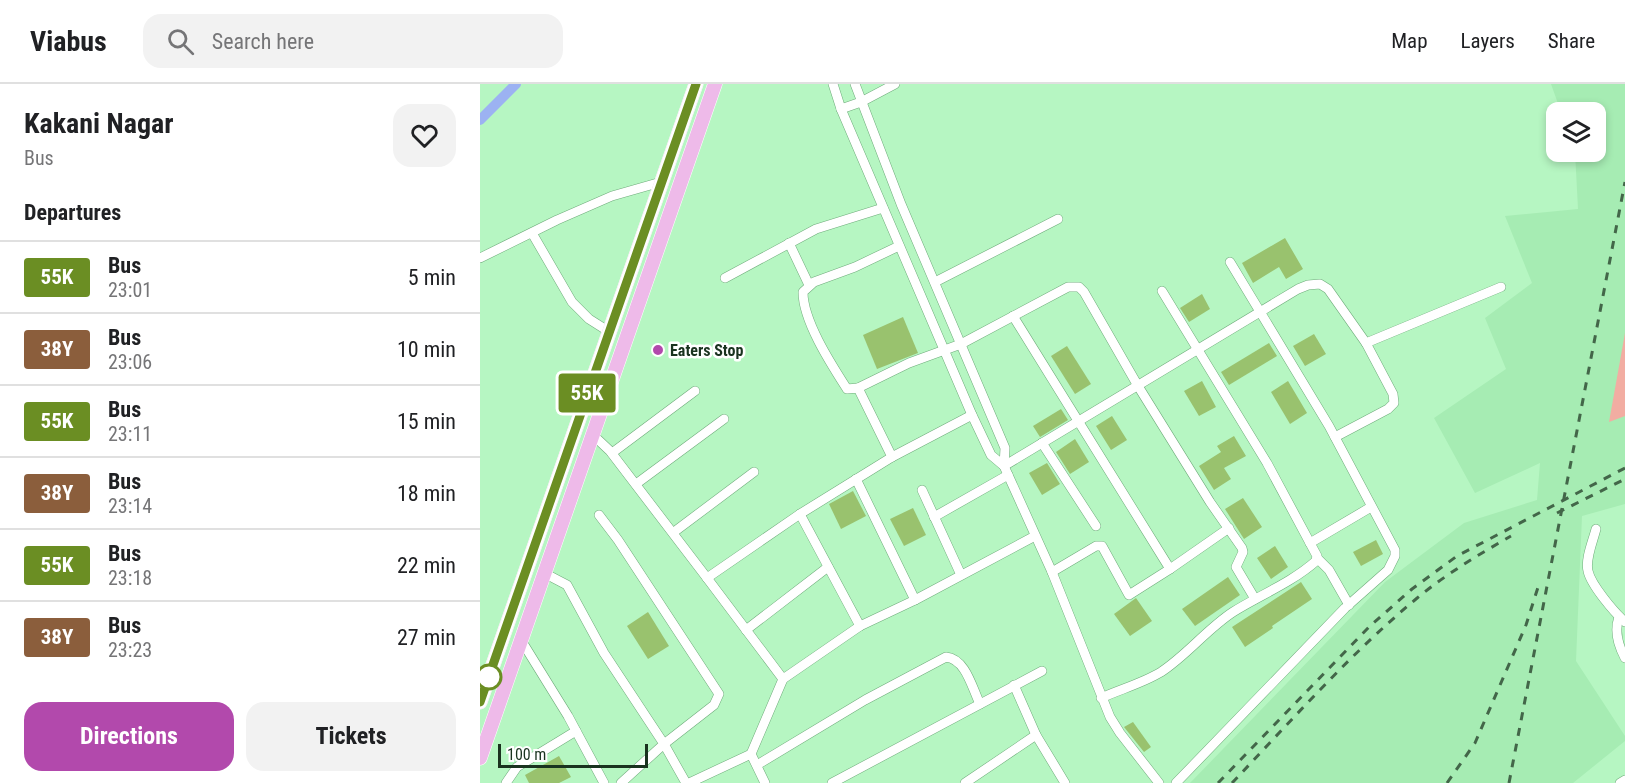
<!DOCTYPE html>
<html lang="en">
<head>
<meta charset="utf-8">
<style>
  body { margin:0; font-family:"Roboto Condensed",sans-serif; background:#f2f2f2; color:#202124; height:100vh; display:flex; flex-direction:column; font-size:22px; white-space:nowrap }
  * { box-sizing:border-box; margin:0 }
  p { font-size:20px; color:#757577 }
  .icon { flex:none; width:33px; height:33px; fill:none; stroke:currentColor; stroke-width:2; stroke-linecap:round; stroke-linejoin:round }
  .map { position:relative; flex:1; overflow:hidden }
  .sheet { display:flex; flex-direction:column; background:#fff; width:480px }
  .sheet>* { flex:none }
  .badge { padding:0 12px; border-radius:4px; font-size:21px; line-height:39px }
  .buttons { position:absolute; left:1066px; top:18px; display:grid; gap:12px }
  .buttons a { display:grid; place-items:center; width:60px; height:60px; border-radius:12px; background:#fff; box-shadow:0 3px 9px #0003; font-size:30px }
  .scale { position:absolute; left:18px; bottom:15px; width:150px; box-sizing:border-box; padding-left:6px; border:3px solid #1a331f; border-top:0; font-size:16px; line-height:21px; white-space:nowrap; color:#1a331f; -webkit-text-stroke:4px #fff; paint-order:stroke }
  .map>.badge { position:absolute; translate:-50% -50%; box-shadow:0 0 0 3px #fff }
  h2 { padding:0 24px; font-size:22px; line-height:54px }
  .round { display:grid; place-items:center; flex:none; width:63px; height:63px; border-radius:18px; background:#f2f2f2 }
  .summary { display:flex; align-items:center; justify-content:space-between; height:102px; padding:0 24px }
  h1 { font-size:28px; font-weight:700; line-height:45px }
  .action { display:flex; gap:12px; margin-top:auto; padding:12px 24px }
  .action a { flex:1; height:69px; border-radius:18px; background:#b249ac; color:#fff; font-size:24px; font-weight:700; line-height:69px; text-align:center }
  .action a+a { background:#f2f2f2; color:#202124 }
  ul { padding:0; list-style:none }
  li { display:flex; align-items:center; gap:18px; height:72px; padding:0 24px; border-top:2px solid #e0e0e0 }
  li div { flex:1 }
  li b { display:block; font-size:22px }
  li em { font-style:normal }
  li .badge { min-width:66px; font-weight:700; text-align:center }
  header { display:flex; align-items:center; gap:36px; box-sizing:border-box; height:84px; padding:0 30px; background:#fff; border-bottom:2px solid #e0e0e0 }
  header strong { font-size:28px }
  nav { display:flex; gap:33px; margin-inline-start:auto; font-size:21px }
  .search { width:420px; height:54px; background:#f2f2f2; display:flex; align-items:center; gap:15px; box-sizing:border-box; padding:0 21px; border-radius:18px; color:#757577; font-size:22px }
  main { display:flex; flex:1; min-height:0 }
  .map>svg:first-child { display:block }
  .built { fill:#a6ecb3 }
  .green { fill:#f2ada2 }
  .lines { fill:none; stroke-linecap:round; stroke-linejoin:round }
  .canal { stroke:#9cb2f2; stroke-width:10 }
  .building { fill:#99c26e }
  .minor-casing { stroke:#6fac7b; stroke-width:10 }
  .primary-casing { stroke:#fff; stroke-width:15 }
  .minor { stroke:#fff; stroke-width:9 }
  .primary { stroke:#eebae9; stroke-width:14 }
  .rail { stroke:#436649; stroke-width:3; stroke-dasharray:8 8; stroke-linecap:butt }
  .line-casing { stroke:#fff; stroke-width:14 }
  .line { stroke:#6b8e23; stroke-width:9 }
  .poi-dot { fill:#b249ac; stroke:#fff; stroke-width:2 }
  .stop-dot { fill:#fff; stroke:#6b8e23; stroke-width:3 }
  .labels { text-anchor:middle; stroke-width:5; stroke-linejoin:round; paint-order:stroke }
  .poi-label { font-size:16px; font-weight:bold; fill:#1a331f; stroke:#fff; text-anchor:start }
</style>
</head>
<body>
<header>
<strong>Viabus</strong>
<div class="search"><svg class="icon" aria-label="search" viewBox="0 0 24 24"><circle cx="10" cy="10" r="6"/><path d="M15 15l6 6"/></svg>Search here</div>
<nav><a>Map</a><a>Layers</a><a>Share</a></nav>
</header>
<main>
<section class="sheet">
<div class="summary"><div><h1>Kakani Nagar</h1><p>Bus</p></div><a class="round"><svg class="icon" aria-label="heart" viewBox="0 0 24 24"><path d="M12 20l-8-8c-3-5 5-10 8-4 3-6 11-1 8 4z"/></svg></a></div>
<h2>Departures</h2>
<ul>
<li><span class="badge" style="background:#6b8e23;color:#fff">55K</span><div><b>Bus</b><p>23:01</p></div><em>5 min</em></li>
<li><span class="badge" style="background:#8b5e3c;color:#fff">38Y</span><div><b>Bus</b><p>23:06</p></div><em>10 min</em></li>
<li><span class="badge" style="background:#6b8e23;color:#fff">55K</span><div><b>Bus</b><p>23:11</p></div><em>15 min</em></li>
<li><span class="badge" style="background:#8b5e3c;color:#fff">38Y</span><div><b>Bus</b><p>23:14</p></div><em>18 min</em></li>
<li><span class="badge" style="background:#6b8e23;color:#fff">55K</span><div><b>Bus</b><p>23:18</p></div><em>22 min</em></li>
<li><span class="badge" style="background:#8b5e3c;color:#fff">38Y</span><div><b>Bus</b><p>23:23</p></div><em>27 min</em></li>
</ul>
<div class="action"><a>Directions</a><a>Tickets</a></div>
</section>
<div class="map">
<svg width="1145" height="699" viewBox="0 0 1145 699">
  <rect width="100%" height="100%" fill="#b6f6c2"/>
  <path class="built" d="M1071,0H1145V420L1102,432L1096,577L1145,652V657L1093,699H710L905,498L984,439L1057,416L1060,379L995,409L954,334L1026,285L1005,234L1052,199L1025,132L1098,125L1095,68H1116V28H1081Z"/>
  <path class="green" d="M1145,249V332L1129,338Z"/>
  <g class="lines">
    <path class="canal" d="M0,36L36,0"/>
  </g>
  <g class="building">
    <path d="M805,154L823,185L806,195L799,183L773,199L762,179Z"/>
    <path d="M722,210L730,225L709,238L700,224Z"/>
    <path d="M423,233L438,269L397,285L383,251Z"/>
    <path d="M834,250L846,270L825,282L813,262Z"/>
    <path d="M789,259L797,272L749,301L741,288Z"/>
    <path d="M587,262L611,300L595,310L571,272Z"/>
    <path d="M722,297L736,323L719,332L704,307Z"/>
    <path d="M808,297L827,329L810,340L791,308Z"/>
    <path d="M581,325L588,336L560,353L553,342Z"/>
    <path d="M632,332L647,356L631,366L616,342Z"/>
    <path d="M754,352L766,372L744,384L751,395L734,406L719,382L741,368L737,362Z"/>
    <path d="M595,355L609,378L590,390L576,368Z"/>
    <path d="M567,379L580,400L562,411L549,389Z"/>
    <path d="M373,407L386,432L361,445L349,420Z"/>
    <path d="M763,414L782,443L764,455L745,425Z"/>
    <path d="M433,424L446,451L424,462L410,435Z"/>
    <path d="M896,456L903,470L881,482L873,468Z"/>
    <path d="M795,462L808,483L791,495L777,474Z"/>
    <path d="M748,493L760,511L715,542L702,525Z"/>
    <path d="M821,498L832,515L792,542L793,544L765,563L752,543Z"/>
    <path d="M656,514L672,537L650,552L634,530Z"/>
    <path d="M168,528L189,562L168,575L147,542Z"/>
    <path d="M653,638L671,663L664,668L644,643Z"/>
    <path d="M79,672L91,693L79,699H49L45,691Z"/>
  </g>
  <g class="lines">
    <g class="minor-casing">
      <g id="minor">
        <path d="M353,0L361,25L492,331L511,371L524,382L572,488L630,633L640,649L679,699"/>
        <path d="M375,0L421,120L525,364L524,382"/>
        <path d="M361,25L381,18L415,0"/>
        <path d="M52,149L92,218L109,235L128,247"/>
        <path d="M309,159L329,201"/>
        <path d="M0,174L77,136L132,112L181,98"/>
        <path d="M245,194L336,145L403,124"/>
        <path d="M455,198L578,135"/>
        <path d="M533,232L690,485"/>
        <path d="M378,304L429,279L481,260L588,203H599L604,208L658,302L730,418L762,464L763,468L756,483L775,515"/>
        <path d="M113,351L130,367L227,494L320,430L412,373L378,304L367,305C351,280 323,237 323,208L334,198L375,183L419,162"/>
        <path d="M855,353L908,325L914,319L913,310L886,259"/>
        <path d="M562,359L616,442"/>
        <path d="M132,369L215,307"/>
        <path d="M412,373L492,331"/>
        <path d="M524,382L818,205L828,201L840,200L848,205L886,259L1021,203"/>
        <path d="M376,395L435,516"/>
        <path d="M156,400L244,335"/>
        <path d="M442,406L481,491"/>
        <path d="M320,430L380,542"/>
        <path d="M119,431L138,456L239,610L234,621L184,660L206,699"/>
        <path d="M454,433L528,391"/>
        <path d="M1116,445C1113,457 1105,475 1108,487C1111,501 1134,528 1145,538"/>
        <path d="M194,448L274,388"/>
        <path d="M830,459L891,423"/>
        <path d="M837,474L849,486L869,521"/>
        <path d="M572,488L616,462H622L649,511L690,485L749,444"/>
        <path d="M64,489L87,501L124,569L184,660L141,699"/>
        <path d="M227,494L303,595L271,670L285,699"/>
        <path d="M1139,533C1134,547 1138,561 1145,574"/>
        <path d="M266,546L348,483"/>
        <path d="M41,556L88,632L124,699"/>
        <path d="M303,595L380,542L435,516L555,452"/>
        <path d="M534,601L556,651L585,699"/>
        <path d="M621,614C641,605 663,599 681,588C707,571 727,545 753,528C780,511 811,499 836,477L837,472L787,379L682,207"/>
        <path d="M277,681L385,616L466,573C486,575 492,604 500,620"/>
        <path d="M26,699L37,683L96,647"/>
        <path d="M209,699L271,670"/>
        <path d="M352,699L562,587"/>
        <path d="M485,699L556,651"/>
        <path d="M696,699L865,524L908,486L915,472V466L849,342L750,178"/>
        <path d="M1140,699L1145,696"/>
      </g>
    </g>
    <g class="primary-casing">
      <g id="primary">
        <path d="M0,618L216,0"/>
        <path d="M0,674L235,0"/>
      </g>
    </g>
    <use href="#minor" class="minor"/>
    <use href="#primary" class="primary"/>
    <g class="rail">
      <path d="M1077,429L1145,395"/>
      <path d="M738,699L890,542L932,505L977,472L1145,384"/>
      <path d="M752,699C811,637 870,570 936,515C966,490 998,471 1031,452"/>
      <path d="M967,699L995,659L1046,541L1060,497"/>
      <path d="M1029,699L1145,98"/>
    </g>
  </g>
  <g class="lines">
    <g class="line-casing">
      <path id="line" d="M0,618L216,0"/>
    </g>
    <use href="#line" class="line"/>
  </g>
  <circle class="poi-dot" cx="178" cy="266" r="6"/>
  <circle class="stop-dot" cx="9" cy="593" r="12"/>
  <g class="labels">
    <g class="poi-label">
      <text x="190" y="272">Eaters Stop</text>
    </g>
  </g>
</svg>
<div class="buttons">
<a><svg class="icon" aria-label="layers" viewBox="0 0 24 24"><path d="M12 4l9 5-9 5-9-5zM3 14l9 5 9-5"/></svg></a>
</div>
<div class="scale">100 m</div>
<b class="badge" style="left:107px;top:309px;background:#6b8e23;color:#fff">55K</b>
</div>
</main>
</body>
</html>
